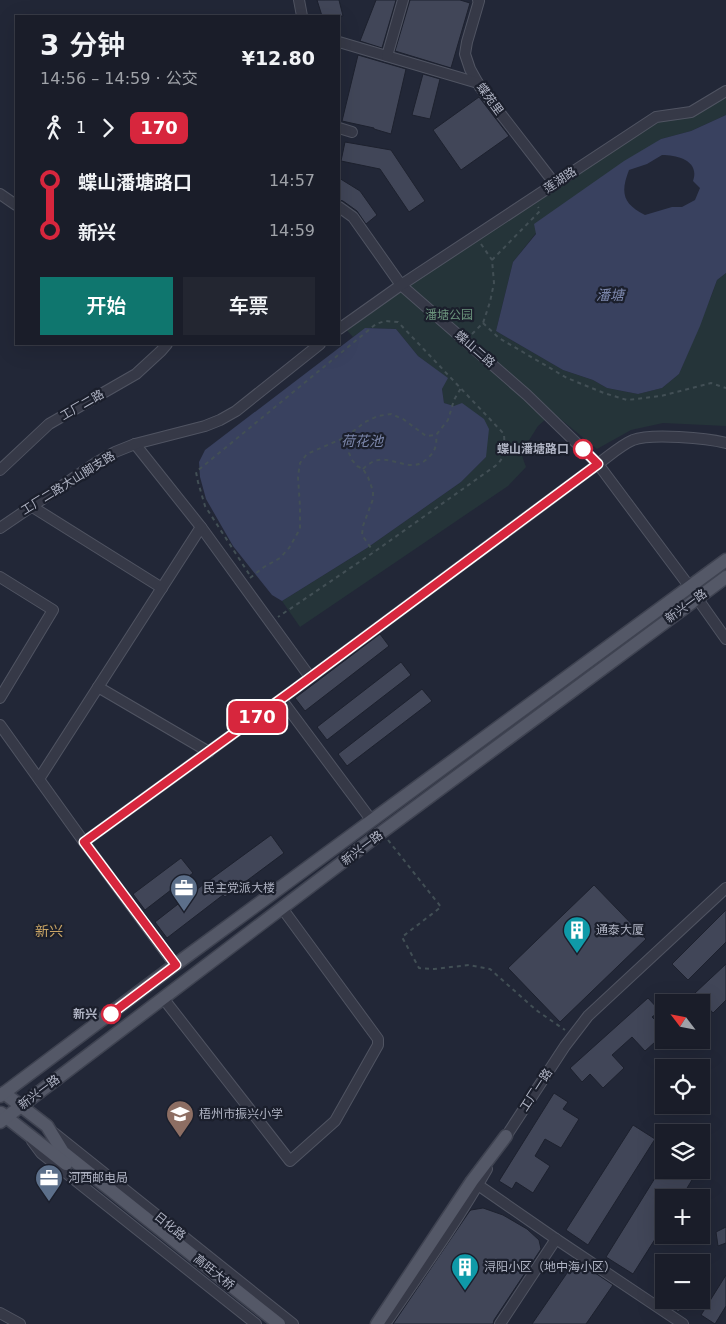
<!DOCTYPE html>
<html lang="zh">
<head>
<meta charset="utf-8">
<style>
  body { margin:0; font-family:"DejaVu Sans","Noto Sans SC",sans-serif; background:#232631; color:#f1f3f6; height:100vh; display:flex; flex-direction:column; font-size:19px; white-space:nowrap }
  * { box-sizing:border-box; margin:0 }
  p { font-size:16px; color:#9fa2a8 }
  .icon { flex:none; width:28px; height:28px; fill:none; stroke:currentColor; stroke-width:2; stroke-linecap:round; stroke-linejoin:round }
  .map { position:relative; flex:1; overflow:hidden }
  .drawer { position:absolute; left:15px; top:15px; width:325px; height:330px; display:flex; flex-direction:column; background:#1a1d29; border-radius:0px; box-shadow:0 5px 20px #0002,0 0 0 1px #383b46 }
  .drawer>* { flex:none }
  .badge { padding:0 10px; border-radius:8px; font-size:18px; line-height:32px }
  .needle { width:32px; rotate:302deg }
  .buttons { position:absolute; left:655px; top:994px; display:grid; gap:10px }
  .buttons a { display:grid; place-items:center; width:55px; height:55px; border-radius:0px; background:#1a1d29; box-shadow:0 5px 20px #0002,0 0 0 1px #383b46; font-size:25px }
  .map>.badge { position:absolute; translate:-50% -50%; box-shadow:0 0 0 2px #fff }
  .legs { display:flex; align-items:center; gap:8px; height:55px; padding:0 25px; font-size:16px }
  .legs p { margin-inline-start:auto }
  .overview { display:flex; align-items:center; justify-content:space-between; height:85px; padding:0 25px }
  h1 { font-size:28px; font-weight:600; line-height:38px }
  .action { display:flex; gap:10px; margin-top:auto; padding:10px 25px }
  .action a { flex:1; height:58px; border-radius:0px; background:#0f766e; color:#fff; font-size:20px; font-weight:600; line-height:58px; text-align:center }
  .action a+a { background:#232631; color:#f1f3f6 }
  ul { padding:0 25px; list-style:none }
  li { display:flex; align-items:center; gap:18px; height:50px; font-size:19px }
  li i { display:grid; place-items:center; width:8px; height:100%; margin:0 6px; background:currentColor }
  li i::after { content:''; width:12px; height:12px; margin:-6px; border:4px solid; border-radius:50%; background:#1a1d29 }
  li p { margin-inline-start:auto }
  li:first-child i { background:linear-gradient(#0000 50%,currentColor 0) }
  li:last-child i { background:linear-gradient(currentColor 50%,#0000 0) }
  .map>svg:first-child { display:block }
  .green { fill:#253439 }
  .water { fill:#39415f; fill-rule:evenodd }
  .building { fill:#414658; stroke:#1d212e }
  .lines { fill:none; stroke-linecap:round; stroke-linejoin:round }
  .minor-casing { stroke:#505462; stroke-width:12 }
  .major-casing { stroke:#3f4351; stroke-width:15 }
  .path { stroke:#424f55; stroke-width:2; stroke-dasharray:4 4; stroke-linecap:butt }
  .minor { stroke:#363947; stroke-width:10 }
  .major { stroke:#545867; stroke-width:12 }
  .line-1-casing { stroke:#fff; stroke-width:11 }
  .line-1 { stroke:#d7263d; stroke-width:8 }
  .stop-1-dot { fill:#fff; stroke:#d7263d; stroke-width:2.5 }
  .labels { text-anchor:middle; stroke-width:4.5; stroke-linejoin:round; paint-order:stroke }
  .street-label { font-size:12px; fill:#b0b4c4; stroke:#1b1f2c }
  .park-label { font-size:12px; fill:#6a927b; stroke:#1b1f2c }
  .stop-label { font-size:12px; font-weight:bold; fill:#b0b4c4; stroke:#1b1f2c; text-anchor:end }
  .poi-label { font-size:12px; fill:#b0b4c4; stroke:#1b1f2c; text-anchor:start }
  .water-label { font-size:14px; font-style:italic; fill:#7b86aa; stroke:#1b1f2c }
  .neighbourhood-label { font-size:14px; fill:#caa565; stroke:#1b1f2c }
</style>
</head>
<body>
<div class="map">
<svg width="726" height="1324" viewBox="0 0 726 1324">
  <rect width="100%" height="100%" fill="#222737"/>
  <path class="green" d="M726,91V115L691,131L661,139L536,233L513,262L496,331L563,370L593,380L607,388L638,394L662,388L679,374L712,294L717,280L726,273V426L663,423L631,430L597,449L553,413L538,426L521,453L526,467L508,486L300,627L282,601L367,548L461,482L486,457L454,406L444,403L442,389L447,378L418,356L396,329L366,328L353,337L343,326L654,119L691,112Z"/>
  <g class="water">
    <path d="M726,115V273L717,280L700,326L679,374L662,388L638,394L607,388L593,380L563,370L496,331L513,262L536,234L534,224L624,161L661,139L691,131ZM662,155C678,155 700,161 693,181L700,188L695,200L682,207H672L645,215C623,204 620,193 629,170L647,164Z"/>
    <path d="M365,328L396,329L418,356L448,378L442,389L444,403L454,406L462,403L484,419L489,429L486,457L461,482L367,548L282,601L272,595L233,546L206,499L200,477L199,462L205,450Z"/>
  </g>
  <g class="building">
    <path d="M317,0H339L343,16H322Z"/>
    <path d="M376,0H396L382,48L360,41Z"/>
    <path d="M410,0H460L470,3L451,68L395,51Z"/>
    <path d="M358,55L406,69L391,134L374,129V128L342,121Z"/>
    <path d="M423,74L440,79L430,119L412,115Z"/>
    <path d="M479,97L509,136L461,170L433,130Z"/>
    <path d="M345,142L391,150L425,201L409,212L380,169L341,161Z"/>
    <path d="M339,178L360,191L377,215L366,224L357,211L343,201L339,200Z"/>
    <path d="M380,634L389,646L305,711L295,698Z"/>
    <path d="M401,662L411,675L327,740L317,727Z"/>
    <path d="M422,689L432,701L347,766L338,754Z"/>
    <path d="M271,835L284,853L225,897L223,895L167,938L155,922L200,887Z"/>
    <path d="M181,858L193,873L145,910L133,894Z"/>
    <path d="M594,885L646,939L560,1022L508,968Z"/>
    <path d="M726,910V942L688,980L672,964Z"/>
    <path d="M726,964V1000L713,1013L695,993Z"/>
    <path d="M648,998L660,1011L652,1017L664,1029V1034L645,1051L632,1037L612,1055L624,1068L603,1088L590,1074L582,1082L570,1068Z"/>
    <path d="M554,1093L568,1102L563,1109L579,1119L561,1148L545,1139L535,1156L550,1166L533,1193L516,1182L512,1189L499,1181Z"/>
    <path d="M633,1125L655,1139L588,1245L566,1230Z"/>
    <path d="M660,1170H698L681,1198H664V1225L633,1274L606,1257Z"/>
    <path d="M483,1208L503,1215L527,1229L539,1240L541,1249L494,1320L493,1324H393L469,1212L471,1210Z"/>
    <path d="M726,1227V1243L718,1246L716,1232Z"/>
    <path d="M576,1260L613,1285L586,1324H532Z"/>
    <path d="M726,1275V1306L715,1324L701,1315Z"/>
    <path d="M675,1300H701L677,1312Z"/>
  </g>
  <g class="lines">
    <g class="minor-casing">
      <g id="minor">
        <path d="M299,0L302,16"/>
        <path d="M478,0L479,1L467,42L465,54L470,69L480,87L555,184"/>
        <path d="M339,42L478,83"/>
        <path d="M387,56L403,0"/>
        <path d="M339,128L352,132"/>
        <path d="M0,194L16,205"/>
        <path d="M339,207L353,217L401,285L527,395L598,464L689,586"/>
        <path d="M339,329L401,285L656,117L691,112L726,91"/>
        <path d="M135,444L201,527L310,677"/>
        <path d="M0,470L49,424L136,374L161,351L167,344"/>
        <path d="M31,506L162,588"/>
        <path d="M0,528L97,462L115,452L135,444L205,426L220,420L236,411L320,344"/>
        <path d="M0,577L53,610L0,698"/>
        <path d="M697,598L726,639"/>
        <path d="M98,687L209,752"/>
        <path d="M281,699L372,821"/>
        <path d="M0,725L84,842L175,965"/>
        <path d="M39,779L201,527"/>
        <path d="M84,842L292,691L598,464C609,456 621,445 633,440C651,433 707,438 726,443"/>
        <path d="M163,998L290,1161L335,1121L378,1045V1039L282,908"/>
        <path d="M54,1133L293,1324"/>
        <path d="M32,1141L41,1153L256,1324"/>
        <path d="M503,1141L565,1046L588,1016L726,888"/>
        <path d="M478,1185L556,1239L683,1324"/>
        <path d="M0,1313L20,1324"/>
        <path d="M385,1324C420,1273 457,1222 487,1169"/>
        <path d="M500,1324L556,1239"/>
      </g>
    </g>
    <g class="major-casing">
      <g id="major">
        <path d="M4,1093L47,1126L63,1152L279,1324"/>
        <path d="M0,1096L175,965L726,560"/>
        <path d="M1,1113L66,1164"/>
        <path d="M0,1122L382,832L726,577"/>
        <path d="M377,1324L472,1181L506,1136"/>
      </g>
    </g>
    <g class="path">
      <path d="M481,244L492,260"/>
      <path d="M483,323L499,338L567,378L604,393L627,400L661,396L711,383L726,388"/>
      <path d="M472,334L483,323L490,302L494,283L492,260L540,211L538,207"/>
      <path d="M346,437L349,444V453L352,460L357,466L363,469L368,477L373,491V499L363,526L362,535L373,551"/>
      <path d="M363,469C387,444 408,480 429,457C436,450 437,444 436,435"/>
      <path d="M249,574L205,506L198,482L196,472L376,324L385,321L398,322L504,434L505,454L498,464L374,552L278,617"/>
      <path d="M250,578L264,567L280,558L289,548L300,529V507L298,477L300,463L307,454L346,437L365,422L378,416L391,414L403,419L426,436L436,435L448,420L454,400L461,388"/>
      <path d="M388,840L441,907L402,937L419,968L434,969L469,965L490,969L536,1010L565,1030"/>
    </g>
    <use href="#minor" class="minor"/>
    <use href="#major" class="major"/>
  </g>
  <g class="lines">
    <g class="line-1-casing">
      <path id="line-1" d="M111,1014L176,965L84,842L292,691L598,464L583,449"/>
    </g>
    <use href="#line-1" class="line-1"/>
  </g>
  <defs>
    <g id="office-pin" transform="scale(1.4375)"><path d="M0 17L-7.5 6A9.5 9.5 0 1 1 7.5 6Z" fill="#5c6f8a" stroke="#1b1f2c"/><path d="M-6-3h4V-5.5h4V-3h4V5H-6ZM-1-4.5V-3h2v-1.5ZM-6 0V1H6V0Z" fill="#fff"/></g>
    <g id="building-pin" transform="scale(1.4375)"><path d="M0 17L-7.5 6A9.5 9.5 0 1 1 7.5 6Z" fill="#0f9aa8" stroke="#1b1f2c"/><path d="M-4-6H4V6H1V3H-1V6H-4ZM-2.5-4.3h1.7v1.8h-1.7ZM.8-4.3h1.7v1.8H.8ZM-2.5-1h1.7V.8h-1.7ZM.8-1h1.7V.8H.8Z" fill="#fff"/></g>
    <g id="school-pin" transform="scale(1.4375)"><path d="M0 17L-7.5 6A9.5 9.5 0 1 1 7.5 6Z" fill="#8d6e63" stroke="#1b1f2c"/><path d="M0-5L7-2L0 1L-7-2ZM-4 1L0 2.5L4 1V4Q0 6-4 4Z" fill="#fff"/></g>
  </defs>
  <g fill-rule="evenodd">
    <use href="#office-pin" x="184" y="888"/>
    <use href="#building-pin" x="577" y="930"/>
    <use href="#school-pin" x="180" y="1114"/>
    <use href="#office-pin" x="49" y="1178"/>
    <use href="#building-pin" x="465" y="1267"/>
  </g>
  <g class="stop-1-dot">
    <circle cx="583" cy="449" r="9"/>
    <circle cx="111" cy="1014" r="9"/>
  </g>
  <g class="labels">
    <g class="street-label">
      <text transform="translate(490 99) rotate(54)" y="4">蝶苑里</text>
      <text transform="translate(560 180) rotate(-33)" y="4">莲湖路</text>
      <text transform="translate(475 349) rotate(41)" y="4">蝶山二路</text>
      <text transform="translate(82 405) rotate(-30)" y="4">工厂二路</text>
      <text transform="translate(68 483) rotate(-32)" y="4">工厂二路大山脚支路</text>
      <text transform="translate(686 606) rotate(-36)" y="4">新兴一路</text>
      <text transform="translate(362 848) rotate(-37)" y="4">新兴一路</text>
      <text transform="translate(536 1090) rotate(-57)" y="4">工厂一路</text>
      <text transform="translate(39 1092) rotate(-37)" y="4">新兴一路</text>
      <text transform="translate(170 1226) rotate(39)" y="4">日化路</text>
      <text transform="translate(214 1272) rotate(39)" y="4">高旺大桥</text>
    </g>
    <g class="park-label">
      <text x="449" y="319">潘塘公园</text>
    </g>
    <g class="stop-label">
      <text x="569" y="453">蝶山潘塘路口</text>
      <text x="97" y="1018">新兴</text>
    </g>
    <g class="poi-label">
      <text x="203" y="892">民主党派大楼</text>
      <text x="596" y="934">通泰大厦</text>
      <text x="199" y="1118">梧州市振兴小学</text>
      <text x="68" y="1182">河西邮电局</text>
      <text x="484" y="1271">浔阳小区（地中海小区）</text>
    </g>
    <g class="water-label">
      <text x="610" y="300">潘塘</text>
      <text x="362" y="446">荷花池</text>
    </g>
    <g class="neighbourhood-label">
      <text x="49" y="936">新兴</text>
    </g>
  </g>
</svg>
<div class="buttons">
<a><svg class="needle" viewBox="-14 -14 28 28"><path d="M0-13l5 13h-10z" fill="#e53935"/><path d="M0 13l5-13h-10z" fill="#9fa2a8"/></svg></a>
<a><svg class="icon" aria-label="locate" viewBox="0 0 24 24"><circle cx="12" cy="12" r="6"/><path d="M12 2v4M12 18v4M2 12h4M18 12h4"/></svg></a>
<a><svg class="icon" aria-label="layers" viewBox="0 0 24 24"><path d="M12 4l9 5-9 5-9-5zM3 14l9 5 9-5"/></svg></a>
<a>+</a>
<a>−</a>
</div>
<b class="badge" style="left:257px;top:717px;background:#d7263d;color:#fff">170</b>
<section class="drawer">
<div class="overview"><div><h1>3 分钟</h1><p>14:56 – 14:59 · 公交</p></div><b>¥12.80</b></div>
<div class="legs"><svg class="icon" aria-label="walk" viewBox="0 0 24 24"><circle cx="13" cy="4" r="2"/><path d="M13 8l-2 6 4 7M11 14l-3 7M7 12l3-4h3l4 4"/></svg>1<svg class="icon" aria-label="forward" viewBox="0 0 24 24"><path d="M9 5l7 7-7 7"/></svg><b class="badge" style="background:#d7263d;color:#fff">170</b></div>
<ul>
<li><i style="color:#d7263d"></i><b>蝶山潘塘路口</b><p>14:57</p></li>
<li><i style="color:#d7263d"></i><b>新兴</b><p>14:59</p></li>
</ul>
<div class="action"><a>开始</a><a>车票</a></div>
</section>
</div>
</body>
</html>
